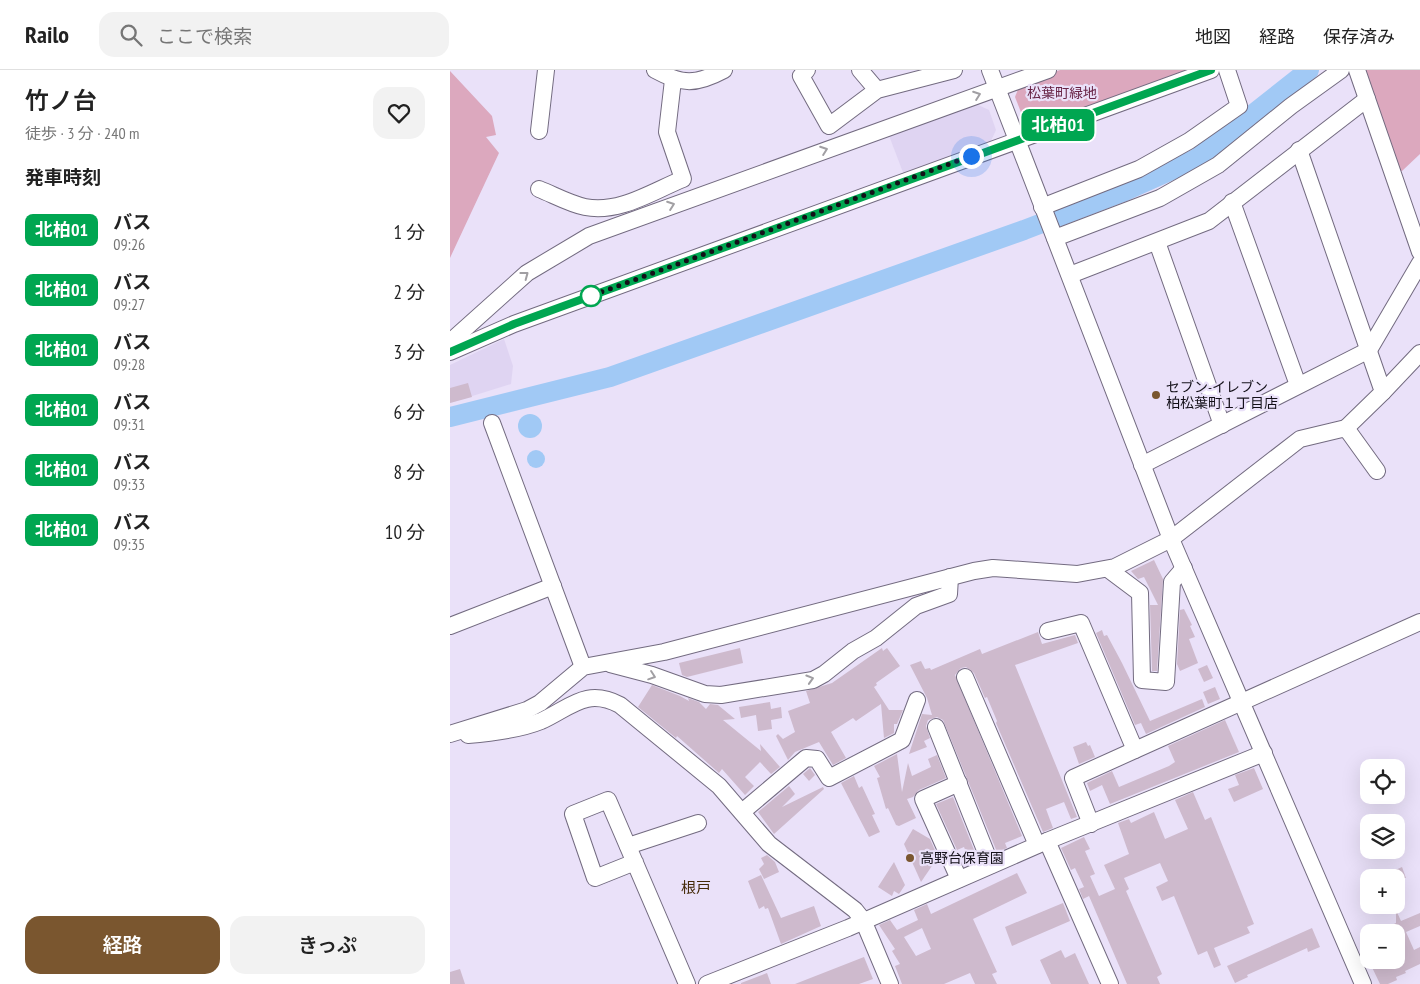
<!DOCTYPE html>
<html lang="ja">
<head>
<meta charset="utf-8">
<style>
  body { margin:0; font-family:"PT Sans Narrow","Noto Sans JP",sans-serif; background:#f2f2f2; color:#222; height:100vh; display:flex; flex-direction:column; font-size:19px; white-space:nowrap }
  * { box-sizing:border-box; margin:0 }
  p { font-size:16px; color:#767676 }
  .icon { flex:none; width:28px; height:28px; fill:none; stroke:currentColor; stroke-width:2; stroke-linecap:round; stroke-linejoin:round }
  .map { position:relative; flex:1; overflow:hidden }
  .drawer { display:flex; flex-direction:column; background:#fff; width:450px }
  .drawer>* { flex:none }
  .badge { padding:0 10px; border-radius:8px; font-size:18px; line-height:32px }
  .fabs { position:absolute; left:910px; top:689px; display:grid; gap:10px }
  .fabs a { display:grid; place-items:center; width:45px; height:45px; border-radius:10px; background:#fff; box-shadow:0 5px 20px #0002; font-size:25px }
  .you { position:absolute; width:25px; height:25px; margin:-12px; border:4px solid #fff; border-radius:50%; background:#1a73e8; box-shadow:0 0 0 8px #1a73e833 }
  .map>.badge { position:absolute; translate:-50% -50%; box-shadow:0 0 0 2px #fff }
  h2 { padding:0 25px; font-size:19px; line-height:45px }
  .round { display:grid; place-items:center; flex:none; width:52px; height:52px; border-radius:15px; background:#f2f2f2 }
  .summary { display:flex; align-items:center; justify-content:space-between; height:85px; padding:0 25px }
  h1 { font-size:24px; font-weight:600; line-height:38px }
  .button { display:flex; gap:10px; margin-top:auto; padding:10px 25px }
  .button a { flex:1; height:58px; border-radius:15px; background:#7a562f; color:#fff; font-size:20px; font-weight:600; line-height:58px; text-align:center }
  .button a+a { background:#f2f2f2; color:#222 }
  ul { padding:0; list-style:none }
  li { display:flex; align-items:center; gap:15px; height:60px; padding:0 25px }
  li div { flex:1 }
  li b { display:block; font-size:19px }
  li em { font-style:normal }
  li .badge { min-width:55px; font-weight:700; text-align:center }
  header { display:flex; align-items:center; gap:30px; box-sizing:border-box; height:70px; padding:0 25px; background:#fff; border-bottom:1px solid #e0e0e0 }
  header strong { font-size:24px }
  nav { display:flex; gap:28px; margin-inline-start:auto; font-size:18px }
  .search { width:350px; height:45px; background:#f2f2f2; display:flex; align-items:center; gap:12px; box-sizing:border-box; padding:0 18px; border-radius:15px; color:#767676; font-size:19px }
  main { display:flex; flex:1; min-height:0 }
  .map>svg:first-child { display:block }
  .built { fill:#dfd4f2 }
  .green { fill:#dca8be }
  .water { fill:#a1c9f5 }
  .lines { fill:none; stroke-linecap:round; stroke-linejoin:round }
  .river { stroke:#a1c9f5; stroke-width:20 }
  .building { fill:#cebacd; fill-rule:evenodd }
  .minor-casing { stroke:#736b80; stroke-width:18 }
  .minor { stroke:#fff; stroke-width:16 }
  .oneway { stroke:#a19fa3 }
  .line-casing { stroke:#fff; stroke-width:11 }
  .line { stroke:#00a651; stroke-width:8 }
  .walk { stroke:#131018; stroke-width:5; stroke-dasharray:0 9 }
  .stop-dot { fill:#fff; stroke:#00a651; stroke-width:2.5 }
  .poi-dot { fill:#7a562f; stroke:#eae1f9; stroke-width:2 }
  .labels { text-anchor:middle; stroke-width:4.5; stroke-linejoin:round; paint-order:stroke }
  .park-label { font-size:14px; fill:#682446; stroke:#eae1f9 }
  .poi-label { font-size:14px; fill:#131018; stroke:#eae1f9; text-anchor:start }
  .neighbourhood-label { font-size:15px; fill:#452a09; stroke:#eae1f9 }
</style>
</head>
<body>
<header>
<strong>Railo</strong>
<div class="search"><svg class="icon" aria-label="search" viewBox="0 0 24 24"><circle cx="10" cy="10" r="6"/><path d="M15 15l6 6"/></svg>ここで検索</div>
<nav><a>地図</a><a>経路</a><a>保存済み</a></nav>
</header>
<main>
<section class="drawer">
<div class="summary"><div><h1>竹ノ台</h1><p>徒歩 · 3 分 · 240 m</p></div><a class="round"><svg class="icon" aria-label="heart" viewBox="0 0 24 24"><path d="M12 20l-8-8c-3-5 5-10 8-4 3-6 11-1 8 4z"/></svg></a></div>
<h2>発車時刻</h2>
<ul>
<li><span class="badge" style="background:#00a651;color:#fff">北柏01</span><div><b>バス</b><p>09:26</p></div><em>1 分</em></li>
<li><span class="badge" style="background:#00a651;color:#fff">北柏01</span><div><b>バス</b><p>09:27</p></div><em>2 分</em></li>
<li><span class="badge" style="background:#00a651;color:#fff">北柏01</span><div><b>バス</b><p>09:28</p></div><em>3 分</em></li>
<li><span class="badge" style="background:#00a651;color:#fff">北柏01</span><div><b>バス</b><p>09:31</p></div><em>6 分</em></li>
<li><span class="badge" style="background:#00a651;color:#fff">北柏01</span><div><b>バス</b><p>09:33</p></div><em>8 分</em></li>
<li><span class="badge" style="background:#00a651;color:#fff">北柏01</span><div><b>バス</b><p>09:35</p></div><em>10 分</em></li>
</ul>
<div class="button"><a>経路</a><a>きっぷ</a></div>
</section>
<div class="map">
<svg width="970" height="914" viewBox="0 0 970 914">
  <rect width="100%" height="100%" fill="#eae1f9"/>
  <g class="built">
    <path d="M524,33L539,40L546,60L539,75L454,105L438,63Z"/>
    <path d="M54,269L63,296L61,314L0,333V295Z"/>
  </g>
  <g class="green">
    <path d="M610,0H745L586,56L574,50L565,27L570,14Z"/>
    <path d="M912,0H970V84L952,101L947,100Z"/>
    <path d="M0,1L42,46L46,65L36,67L49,83L0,188Z"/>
  </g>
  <g class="water">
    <circle cx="80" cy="356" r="12"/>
    <circle cx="86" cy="389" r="9"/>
  </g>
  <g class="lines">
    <path class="river" d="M0,347L160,307L574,160L670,123L746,89L859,0"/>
  </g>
  <g class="building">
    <path d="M18,313L22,327L0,333V318Z"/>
    <path d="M704,490L713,509L707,601H702L700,535H708L694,507L688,509L681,501Z"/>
    <path d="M734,539L742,555L740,556L745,567L739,569L748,593L730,601L727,594L730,540Z"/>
    <path d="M652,560L654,566L657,565L672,593L700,651L752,629L755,637L696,664L691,653L685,655L646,563Z"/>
    <path d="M588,562L592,574L625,565L628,573L565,595L627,747L621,749L614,732L596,739L603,758L593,762L546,653L547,651L537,627L535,628L524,603L516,597L511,598L505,605L572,766L555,773L557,778L547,782L493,650L487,647L478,650L476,656L480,668L474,671L477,677L459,684L472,644L482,645L477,628L460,595L471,591L475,599L480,598L481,600L530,579L532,584Z"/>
    <path d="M290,578L293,593L237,607L232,605L229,593Z"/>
    <path d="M432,578L433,581L437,578L450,596L426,613L427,615L424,617L439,640H453L447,654H444V663L434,668L431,634L406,651L403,648L381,662L396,688L383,695L369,672L345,682L338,690L326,666L328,664L333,669L345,662L338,641L360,633L356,621L382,613Z"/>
    <path d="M757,595L763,608L754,612L748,599Z"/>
    <path d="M202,615L230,626L239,631L238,628L249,632L256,639L260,634L268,635L285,649L273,650L311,681L310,674L330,697L321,704L310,692L295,707L304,716L295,725L272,699L269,703L227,666L226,668L188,637Z"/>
    <path d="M765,617L770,629L758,634L753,622Z"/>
    <path d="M320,632L321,639L331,637L332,648L321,650L322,659L308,661L306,645L291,648L289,637Z"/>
    <path d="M775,650L789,682L660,734L652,715L640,721L637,713L662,701L669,717L719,696L725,692L718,676Z"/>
    <path d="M636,672L638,676L640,675L645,687L629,694L623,677Z"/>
    <path d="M447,684L452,722L458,693L462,706L481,697L478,689L487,685L496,708L469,720L463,727L457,729L466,748L449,756L446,755L438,738L436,739L427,708L430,707L424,696Z"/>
    <path d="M360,698L365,705L359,711L353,704Z"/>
    <path d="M804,698L813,719L784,732L778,719L789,715L785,705Z"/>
    <path d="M404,706L409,718L412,716L425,744L422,745L430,762L419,767L391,713Z"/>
    <path d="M339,716L345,724L332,737L373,717L374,719L324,764L308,742Z"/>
    <path d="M743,722L755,750L761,747L804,854L797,857L800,863L764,878L771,895L764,898L757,881L748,885L724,826L712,831L706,817L718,811L710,793L674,808L679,819L676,821L712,904L707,907L710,914H677L639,826L633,829L629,819L634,817L625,798L621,800L611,778L634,767L640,779L635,781L645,804L640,806L649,826L665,819L654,795L679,784L668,753L679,749L681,753L704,742L715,769L738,759L725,730Z"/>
    <path d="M503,727L528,790L526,791L520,792L514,777L507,780L486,734Z"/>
    <path d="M463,759L480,769L488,787L471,812L454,774Z"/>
    <path d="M317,785L325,792L329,802L314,809L309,799L314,794L311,788Z"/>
    <path d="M444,792L455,815L449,824L444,821L442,826L428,817Z"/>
    <path d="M952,797L956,808H928Z"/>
    <path d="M567,803L577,823L523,849L547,902L542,904L547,914H525L520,903L494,914H452L445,896L450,894L442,881L445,879L429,855L440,850L447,860L468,850L464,840L477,834L481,844ZM472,858L481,879L466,886L454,867Z"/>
    <path d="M311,805L331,848L364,836L371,856L331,874L318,838L315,839L314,836L309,839L298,811Z"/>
    <path d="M613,833L620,851L562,876L555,857Z"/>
    <path d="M946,840L951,851L970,843V856L956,862L964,880L970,877V894L955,901L956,903L946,907L947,910L938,914H930L920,893L926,890H946V862H926L946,853Z"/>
    <path d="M862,858L870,877L858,882L857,878L797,905L798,907L785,913L777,896Z"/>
    <path d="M611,880L615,888L625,883L639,914H601L590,890Z"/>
    <path d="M414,887L423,909L409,914H345Z"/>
    <path d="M10,899L15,914H0V902Z"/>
    <path d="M317,903L321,914H291V913Z"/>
  </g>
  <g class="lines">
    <g class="minor-casing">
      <g id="minor">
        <path d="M205,0C232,15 246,15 274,0"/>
        <path d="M357,0L351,6L379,56L427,20L504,0"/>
        <path d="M410,0L427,20"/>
        <path d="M540,0L721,469L913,914"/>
        <path d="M907,0L970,182"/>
        <path d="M89,61L96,0"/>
        <path d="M849,80L933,322L896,358"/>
        <path d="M89,119C104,125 120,134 135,137C169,144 203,121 233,109L217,62L223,10"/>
        <path d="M782,132L848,315"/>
        <path d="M592,137L689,99L739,71L789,36L777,0"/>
        <path d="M605,168L710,128L768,95L841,36L891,0"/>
        <path d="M707,172L772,355"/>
        <path d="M620,205L759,151L917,29"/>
        <path d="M0,272L77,203L139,166L598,0"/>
        <path d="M0,282L64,254L761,0"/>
        <path d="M933,322L970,283"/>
        <path d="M42,353L133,597"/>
        <path d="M692,395L919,280L970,193"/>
        <path d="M658,499L690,523L692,610L716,612L722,512L734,498"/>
        <path d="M0,556L103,516"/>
        <path d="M598,561L631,553L685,680L970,552"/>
        <path d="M160,594L202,605L255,624L271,625L363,610L374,604L403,581L426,568L466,536L499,524L500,507"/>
        <path d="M515,607L587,775"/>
        <path d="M486,657L541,795"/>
        <path d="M0,664L77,640L90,633L133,597L214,582L524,501L543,498L627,504L665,497L721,469L850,369L896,358L927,401"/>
        <path d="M18,665C42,663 69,660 91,651C120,638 136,617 170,635L269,716L319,774L405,840L413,850L440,914"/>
        <path d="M292,742L356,688L367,689L379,708L452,670L467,630"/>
        <path d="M641,754L623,708L685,680"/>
        <path d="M597,771L660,914"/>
        <path d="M178,776L248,753"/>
        <path d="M185,792L145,808L123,744L158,730L237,914"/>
        <path d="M509,809L473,729L509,713"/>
        <path d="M257,914L398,858L597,771L814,683"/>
      </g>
    </g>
    <use href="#minor" class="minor"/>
  </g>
  <defs><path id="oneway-chevron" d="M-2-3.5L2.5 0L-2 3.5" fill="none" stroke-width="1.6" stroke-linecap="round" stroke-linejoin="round" transform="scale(1.25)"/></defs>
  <g class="oneway">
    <use href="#oneway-chevron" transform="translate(527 25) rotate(-20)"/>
    <use href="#oneway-chevron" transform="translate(374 80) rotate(-20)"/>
    <use href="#oneway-chevron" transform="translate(221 135) rotate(-20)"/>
    <use href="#oneway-chevron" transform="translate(75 205) rotate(-37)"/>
    <use href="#oneway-chevron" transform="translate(202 606) rotate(19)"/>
    <use href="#oneway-chevron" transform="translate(360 609) rotate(-17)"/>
  </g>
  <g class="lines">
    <g class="line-casing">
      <path id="line" d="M0,282L64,254L761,0"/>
    </g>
    <use href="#line" class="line"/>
    <path class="walk" d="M141,226L138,227L521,86"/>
  </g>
  <circle class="stop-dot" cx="141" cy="226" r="10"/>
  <g class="poi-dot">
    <circle cx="706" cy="325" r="5"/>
    <circle cx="460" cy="788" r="5"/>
  </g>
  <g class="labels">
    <g class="park-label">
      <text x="612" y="28">松葉町緑地</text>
    </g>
    <g class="poi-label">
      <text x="716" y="322">セブン-イレブン<tspan x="716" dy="16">柏松葉町１丁目店</tspan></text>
      <text x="470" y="793">高野台保育園</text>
    </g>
    <g class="neighbourhood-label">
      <text x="246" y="823">根戸</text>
    </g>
  </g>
</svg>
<div class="fabs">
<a><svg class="icon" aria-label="locate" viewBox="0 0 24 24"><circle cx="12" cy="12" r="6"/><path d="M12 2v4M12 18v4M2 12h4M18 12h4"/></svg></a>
<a><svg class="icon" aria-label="layers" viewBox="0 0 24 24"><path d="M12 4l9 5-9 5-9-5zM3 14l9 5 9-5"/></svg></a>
<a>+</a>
<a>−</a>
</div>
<div class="you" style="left:521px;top:86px"></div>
<b class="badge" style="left:608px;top:55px;background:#00a651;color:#fff">北柏01</b>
</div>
</main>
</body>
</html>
